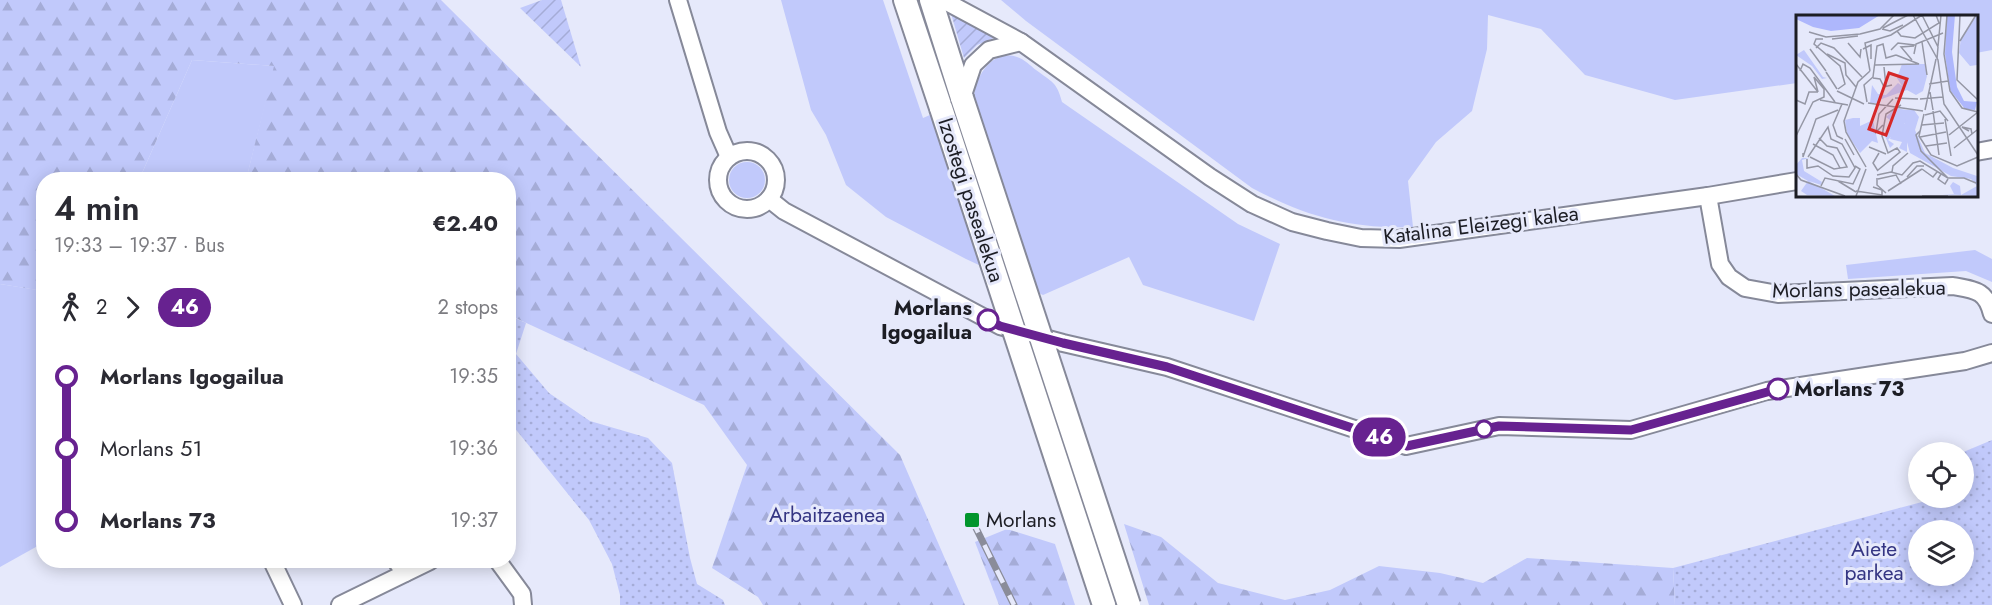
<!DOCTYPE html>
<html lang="en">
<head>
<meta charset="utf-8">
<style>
  body { margin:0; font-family:Jost,sans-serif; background:#f2f2f3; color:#2b2b33; height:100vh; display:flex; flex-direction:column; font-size:22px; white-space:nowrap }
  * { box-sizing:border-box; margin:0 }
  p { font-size:20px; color:#7c7c81 }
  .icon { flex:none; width:33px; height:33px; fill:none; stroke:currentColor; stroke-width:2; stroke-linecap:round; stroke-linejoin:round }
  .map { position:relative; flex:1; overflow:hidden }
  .sheet { position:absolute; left:36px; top:172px; width:480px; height:396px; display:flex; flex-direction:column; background:#fff; border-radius:24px; box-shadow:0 3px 15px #0003 }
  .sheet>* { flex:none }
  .badge { padding:0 12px; border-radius:20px; font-size:21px; line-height:39px }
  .buttons { position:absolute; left:1908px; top:442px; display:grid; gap:12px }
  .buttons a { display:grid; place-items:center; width:66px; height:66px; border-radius:50%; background:#fff; box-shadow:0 3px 15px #0003; font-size:30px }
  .map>.badge { position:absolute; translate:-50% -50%; box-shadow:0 0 0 3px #fff }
  .legs { display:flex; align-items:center; gap:9px; height:66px; padding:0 18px; font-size:20px }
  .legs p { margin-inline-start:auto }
  .headline { display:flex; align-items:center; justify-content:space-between; height:102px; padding:0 18px }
  h1 { font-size:33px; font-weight:600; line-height:45px }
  ul { padding:0 18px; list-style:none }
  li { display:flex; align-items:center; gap:21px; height:72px; font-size:22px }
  li i { display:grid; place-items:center; width:9px; height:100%; margin:0 8px; background:currentColor }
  li i::after { content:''; width:15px; height:15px; margin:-8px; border:4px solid; border-radius:50%; background:#fff }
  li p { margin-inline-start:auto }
  li:first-child i { background:linear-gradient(#0000 50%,currentColor 0) }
  li:last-child i { background:linear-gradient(currentColor 50%,#0000 0) }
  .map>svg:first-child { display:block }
  .grass { fill:#c1c9fb }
  .forest { fill:url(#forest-firs) }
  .park { fill:url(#park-dots); fill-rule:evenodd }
  .garden { fill:url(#garden-furrows) }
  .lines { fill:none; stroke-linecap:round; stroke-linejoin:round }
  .street-casing { stroke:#868999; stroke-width:20 }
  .secondary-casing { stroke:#868999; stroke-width:26 }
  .street { stroke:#fff; stroke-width:16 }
  .secondary { stroke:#fff; stroke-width:22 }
  .rail-casing { stroke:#8a8c99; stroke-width:7 }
  .rail { stroke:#e6e9fb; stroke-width:4.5; stroke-dasharray:14; stroke-linecap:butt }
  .secondary-bridge-casing { stroke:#868999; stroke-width:26; stroke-linecap:butt }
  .secondary-bridge { stroke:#fff; stroke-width:22 }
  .line-1-casing { stroke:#fff; stroke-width:14 }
  .line-1 { stroke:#672290; stroke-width:9 }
  .stop-1-dot { fill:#fff; stroke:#672290; stroke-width:3 }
  .poi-dot { fill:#01952c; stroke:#e6e9fb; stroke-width:2 }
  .labels { text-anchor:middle; stroke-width:6; stroke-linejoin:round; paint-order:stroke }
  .street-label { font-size:21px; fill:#1c1d24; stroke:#e6e9fb }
  .stop-label { font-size:21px; font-weight:bold; fill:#1c1d24; stroke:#e6e9fb; text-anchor:end }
  .park-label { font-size:21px; fill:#343583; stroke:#e6e9fb }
  .poi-label { font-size:21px; fill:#1c1d24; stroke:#e6e9fb; text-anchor:start }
  .inset-road { fill:none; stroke:#9597a5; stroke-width:1.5 }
  .view { fill:#d62828; fill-opacity:0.15; stroke:#d62828; stroke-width:3 }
  .inset-edge { fill:none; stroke:#1c1d24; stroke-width:3 }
</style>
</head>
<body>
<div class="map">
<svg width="1992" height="605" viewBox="0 0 1992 605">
  <defs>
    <pattern id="forest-firs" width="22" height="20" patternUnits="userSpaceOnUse" patternTransform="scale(1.5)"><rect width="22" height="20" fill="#c1c9fb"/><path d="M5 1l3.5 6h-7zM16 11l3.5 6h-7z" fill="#a5acd7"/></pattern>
    <pattern id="park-dots" width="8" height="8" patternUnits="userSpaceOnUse" patternTransform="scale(1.5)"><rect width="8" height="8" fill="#c1c9fb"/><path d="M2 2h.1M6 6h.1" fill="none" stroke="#a5acd7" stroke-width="1.8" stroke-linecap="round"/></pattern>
    <pattern id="garden-furrows" width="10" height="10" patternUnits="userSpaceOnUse" patternTransform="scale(1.5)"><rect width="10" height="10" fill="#c1c9fb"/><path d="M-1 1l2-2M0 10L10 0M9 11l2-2" fill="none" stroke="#a5acd7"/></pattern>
  </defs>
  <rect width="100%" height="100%" fill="#e6e9fb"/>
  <g class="grass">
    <path d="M781,0H883L923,118L974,96C976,76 992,49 1017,57C1024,59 1031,66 1036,70C1052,82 1057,82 1062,102L1238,224L1280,244L1254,321L1143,285L1129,257L1043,295L966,259L886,217L846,185L826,135L811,110Z"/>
    <path d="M1001,0H1992V50L1976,53V16H1797V83L1675,100L1585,75L1541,29L1488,15L1487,49L1472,111L1436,142L1408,181L1413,227C1350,229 1307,217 1252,188L1026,21Z"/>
    <path d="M192,60L275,66L246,180H139Z"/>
    <circle cx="747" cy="180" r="18"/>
    <path d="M1975,250L1992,259V282L1966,271L1848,279L1846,265Z"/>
    <path d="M0,284L44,291L43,543L0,567Z"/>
  </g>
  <g class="forest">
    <path d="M0,0H441L900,455L965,605H763L758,597L712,568L747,465L704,405L509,315L508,180H246L274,66L192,60L139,180H44L43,291L0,284Z"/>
    <path d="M1124,524L1161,537L1218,583L1285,600L1330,590L1379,566L1440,573L1483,583L1527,558L1673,568L1675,605H1149Z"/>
    <path d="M1007,529L1055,544L1075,605H999L975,542Z"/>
  </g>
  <g class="park">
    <path d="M508,315L526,323L516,354L549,393L590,421L648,438L672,463L690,558L697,584L723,600L725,605H620V595L612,564L589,520L509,421Z"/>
    <path d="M1992,440V605H1675L1673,568L1922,502L1926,498H1964V453H1961ZM1918,531H1964V576H1918Z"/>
  </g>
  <g class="garden">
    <path d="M542,0H561L581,67L520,8Z"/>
    <path d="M950,10L996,37L977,45L964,58Z"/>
  </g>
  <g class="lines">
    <g class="street-casing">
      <g id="street">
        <path d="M678,0L718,132L729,157"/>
        <path d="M943,0L1021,42L1210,177L1252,204L1292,222L1327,231L1361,238L1399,239L1708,196L1797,181"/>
        <path d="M962,98L973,65L989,50L1021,42"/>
        <circle cx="747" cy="180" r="29"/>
        <path d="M1976,152L1992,149"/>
        <path d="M1708,196L1720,264L1729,277L1745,288L1778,294L1953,286C1975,290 1986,290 1992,314"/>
        <path d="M769,199L784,211L1000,326L1063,343L1167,367L1406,446L1499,426L1631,430L1767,391L1965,361L1992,353"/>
        <path d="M272,561L293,605"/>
        <path d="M396,561L405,573"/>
        <path d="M498,561L522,594L523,605"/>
        <path d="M340,605L430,561"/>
      </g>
    </g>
    <g class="secondary-casing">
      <g id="secondary">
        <path d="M905,0L941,108"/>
        <path d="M931,0L962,98"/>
      </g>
    </g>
    <use href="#street" class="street"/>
    <use href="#secondary" class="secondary"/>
    <g class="rail-casing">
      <path id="rail" d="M972,520L1014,605"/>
    </g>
    <use href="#rail" class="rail"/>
    <g class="secondary-bridge-casing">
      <g id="secondary-bridge">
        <path d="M962,98L1129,605"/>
        <path d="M941,108L1104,605"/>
      </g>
    </g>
    <use href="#secondary-bridge" class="secondary-bridge"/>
  </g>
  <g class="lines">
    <g class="line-1-casing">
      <path id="line-1" d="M988,320L1000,326L1063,343L1167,367L1407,446L1499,426L1631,430L1778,389"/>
    </g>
    <use href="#line-1" class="line-1"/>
  </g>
  <g class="stop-1-dot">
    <circle cx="988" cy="320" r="10"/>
    <circle cx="1778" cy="389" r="10"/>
    <circle cx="1484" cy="429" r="8"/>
  </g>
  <rect class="poi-dot" x="964" y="512" width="16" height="16" rx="3"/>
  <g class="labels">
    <g class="street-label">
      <text transform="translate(971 200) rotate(72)" y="7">Izostegi pasealekua</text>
      <text transform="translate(1481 225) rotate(-7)" y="7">Katalina Eleizegi kalea</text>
      <text transform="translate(1859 289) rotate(-1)" y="7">Morlans pasealekua</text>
    </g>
    <g class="stop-label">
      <text x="972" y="315">Morlans<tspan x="972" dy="24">Igogailua</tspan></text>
      <text x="1794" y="396" text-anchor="start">Morlans 73</text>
    </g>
    <g class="park-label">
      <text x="827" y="522">Arbaitzaenea</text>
      <text x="1874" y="556">Aiete<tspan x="1874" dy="24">parkea</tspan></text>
    </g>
    <g class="poi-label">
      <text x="986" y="527">Morlans</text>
    </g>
  </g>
  <g transform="translate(1796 15)">
    <rect width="182" height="182" fill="#e6e9fb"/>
    <path d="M99,93L111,95V110L108,108L92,125L98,129L94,133L89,121L95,106L90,102ZM6,143H13L6,145L8,156L26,167L25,170L13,166L39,181L11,180L5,176L12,166L0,159V150ZM157,167L164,171L165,180L181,171V181L146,179H158L154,171Z" fill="#c1c9fb"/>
    <path d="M8,35L27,62L31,63L26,64L16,51L0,40ZM106,49H129L131,61L127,76L120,80L111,75L83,85L84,88H74L76,70L82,79L90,80L102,68L106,71L101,63ZM110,95H118L123,102L119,115L129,138L157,153L181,161V171L175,164L155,161L114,138L109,120Z" fill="#c1c9fb"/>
    <path d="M181,0V50L174,51L163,38L165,23ZM57,103H64V111L77,105L82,128L76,126L64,138L51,119L49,105ZM105,106L111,110V137L103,133L106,127L94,124L98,111Z" fill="#c1c9fb"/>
    <path d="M0,0H84L63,13L35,16L17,12L0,4ZM151,0H159L156,37L161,72L168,86L181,87L179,95L169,94L154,75L149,39Z" fill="#aeb7fc"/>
    <path class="inset-road" d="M117,0L142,45L148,89L182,140M126,0L142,32L141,44M151,0L148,39L154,76L166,93L182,97M164,0L161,65L182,85M87,13L112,0M86,14L94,16L107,10M101,16L105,21L119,23L143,8L140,0M13,17L30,22L64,19L84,14L98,0M27,24H20L18,29L44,51L49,69L42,74M36,24L62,21M164,26L180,0M126,27L131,60M52,28L64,42L65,34M142,31L145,0M20,33L25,28L38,33L66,62M14,34L30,56M67,34L75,30V44M95,35L102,28L119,30M31,39L49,48L50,60L60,72M118,39L120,29L147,18M116,45L105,32L118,31M0,49L22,77L18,62L28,74M79,50L123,49L100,40M88,52L90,71M4,56L7,49L14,53L39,87M74,56L69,28L95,20L126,0M30,57L41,74M77,63L84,64L88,72L96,70M133,69L152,66M41,76L68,89M134,77L137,95M99,83L122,84M124,84L147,82M0,85L9,89L13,77H22M24,85L52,90M71,87L68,70L77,62L81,31L87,29L90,43L100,40M72,88L127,96M46,89L37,110L41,121L47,124M129,95L140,44M137,96L143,140M128,99L123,121L135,140L161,151L182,142M129,100L144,96L152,106M149,104L155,141M87,110L80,117L83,99L97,84M126,110L148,108M173,116L166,112L175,114L176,119M153,120L182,97M0,121L17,87L28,82V74M124,122L150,117M49,124L58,140M17,129L37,140L44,153M130,131L151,128M73,132L90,139M158,133L181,115M7,138V142L20,104L42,95M14,142L38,154L51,152L41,133L31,131L23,123M11,144V153L22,151L37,161L53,162L59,153L46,129L35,124L32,112L12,142M70,152L50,117L48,106L62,67L74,56M126,154L137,162L141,157M82,155L104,137L101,133L92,138L86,121L90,99L105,90M82,156L77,148L83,138M96,157L97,151L112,138M0,159L5,165L49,181M145,159L142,164L149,169L152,164M81,160L95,157L106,160L117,148L124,146L152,163L125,136L120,120L124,116M111,162L121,151H128M81,163V170L90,178M152,163H168L180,168M82,164L100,160L105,169M42,166L60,177M25,171L29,163L57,169L64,154L59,151M60,176L86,180V175L77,172M92,176L126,154M60,181L70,154M126,181H152"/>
    <path class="view" d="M93,58L111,64L90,120L73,114Z"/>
    <rect width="182" height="182" class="inset-edge"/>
  </g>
</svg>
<div class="buttons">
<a><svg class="icon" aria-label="locate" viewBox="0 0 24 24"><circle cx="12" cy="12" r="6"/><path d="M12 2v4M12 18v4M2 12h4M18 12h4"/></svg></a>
<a><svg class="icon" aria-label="layers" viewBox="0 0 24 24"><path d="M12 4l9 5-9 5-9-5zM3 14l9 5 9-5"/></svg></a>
</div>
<b class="badge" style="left:1379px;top:437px;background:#672290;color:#fff">46</b>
<section class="sheet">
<div class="headline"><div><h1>4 min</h1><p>19:33 – 19:37 · Bus</p></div><b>€2.40</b></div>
<div class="legs"><svg class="icon" aria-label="walk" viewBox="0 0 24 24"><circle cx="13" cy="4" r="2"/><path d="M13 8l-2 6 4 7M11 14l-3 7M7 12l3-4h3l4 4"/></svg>2<svg class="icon" aria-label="forward" viewBox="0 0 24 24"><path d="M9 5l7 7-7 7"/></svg><b class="badge" style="background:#672290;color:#fff">46</b><p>2 stops</p></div>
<ul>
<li><i style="color:#672290"></i><b>Morlans Igogailua</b><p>19:35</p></li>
<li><i style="color:#672290"></i><span>Morlans 51</span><p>19:36</p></li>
<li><i style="color:#672290"></i><b>Morlans 73</b><p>19:37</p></li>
</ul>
</section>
</div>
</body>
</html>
